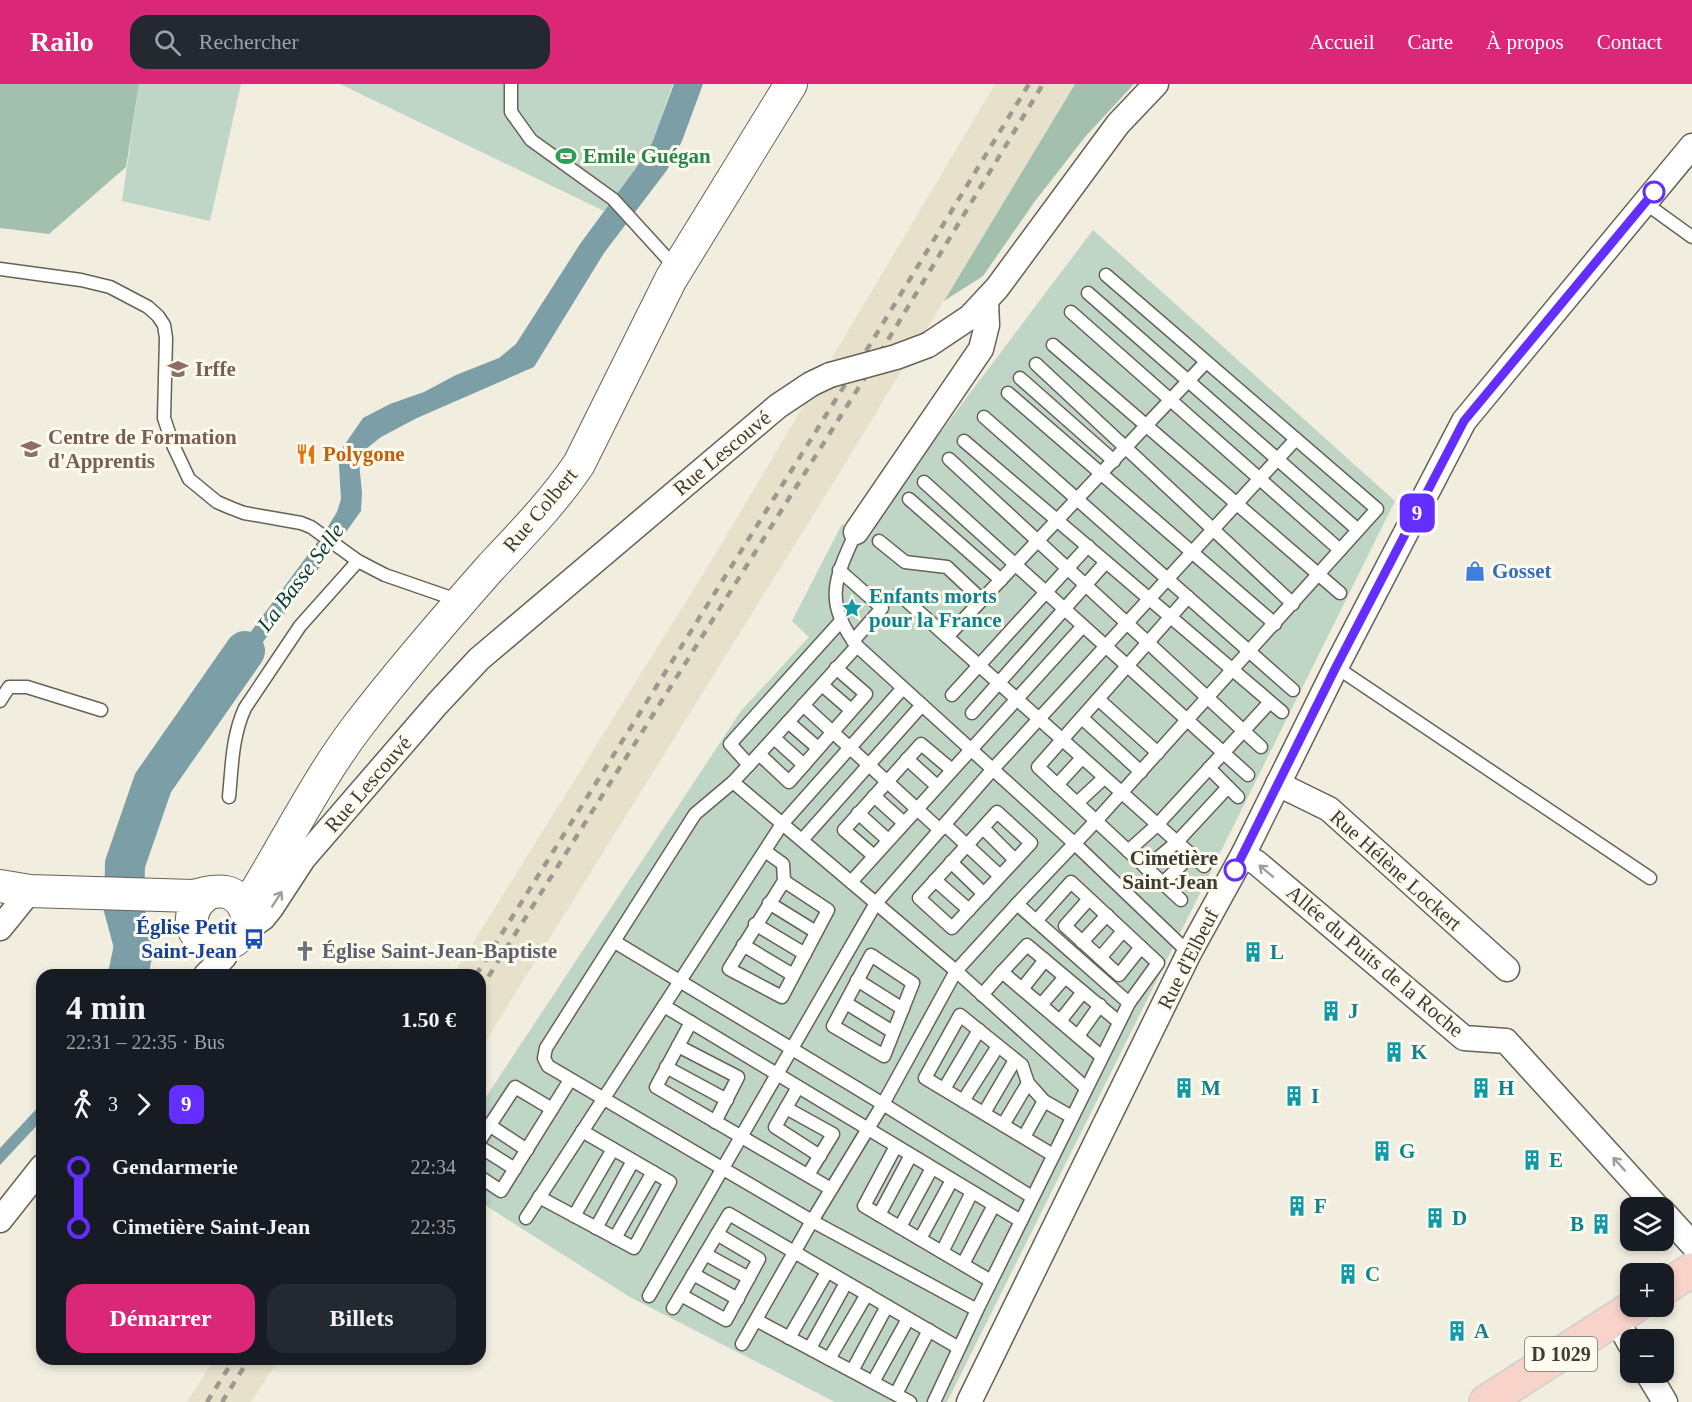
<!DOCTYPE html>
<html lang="fr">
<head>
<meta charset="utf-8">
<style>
  body { margin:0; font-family:Georgia,serif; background:#242831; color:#f1f3f6; height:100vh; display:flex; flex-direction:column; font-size:22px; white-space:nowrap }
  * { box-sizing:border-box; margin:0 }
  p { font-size:20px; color:#9ea1a6 }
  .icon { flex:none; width:33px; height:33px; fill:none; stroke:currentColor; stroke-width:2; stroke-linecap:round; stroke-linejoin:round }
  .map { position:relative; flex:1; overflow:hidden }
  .sheet { position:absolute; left:36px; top:885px; width:450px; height:396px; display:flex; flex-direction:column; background:#171b24; border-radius:18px; box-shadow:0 3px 9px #0003 }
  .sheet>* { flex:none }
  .badge { padding:0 12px; border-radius:9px; font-size:21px; line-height:39px }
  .buttons { position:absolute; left:1620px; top:1113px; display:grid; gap:12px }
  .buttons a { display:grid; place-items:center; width:54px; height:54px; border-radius:12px; background:#171b24; box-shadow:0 3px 9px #0003; font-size:30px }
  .map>.badge { position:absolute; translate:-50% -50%; box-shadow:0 0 0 3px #fff }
  .legs { display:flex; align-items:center; gap:9px; height:66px; padding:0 30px; font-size:20px }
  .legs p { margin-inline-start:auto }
  .summary { display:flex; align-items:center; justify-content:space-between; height:102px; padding:0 30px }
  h1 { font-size:33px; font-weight:600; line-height:45px }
  .action { display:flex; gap:12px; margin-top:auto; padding:12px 30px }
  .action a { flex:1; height:69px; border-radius:18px; background:#db2777; color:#fff; font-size:24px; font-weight:600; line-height:69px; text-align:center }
  .action a+a { background:#242831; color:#f1f3f6 }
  ul { padding:0 30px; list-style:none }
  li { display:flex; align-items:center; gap:21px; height:60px; font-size:22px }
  li i { display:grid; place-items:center; width:9px; height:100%; margin:0 8px; background:currentColor }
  li i::after { content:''; width:15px; height:15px; margin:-8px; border:4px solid; border-radius:50%; background:#171b24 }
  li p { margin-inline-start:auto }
  li:first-child i { background:linear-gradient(#0000 50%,currentColor 0) }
  li:last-child i { background:linear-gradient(currentColor 50%,#0000 0) }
  header { display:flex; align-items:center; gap:36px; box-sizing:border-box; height:84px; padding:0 30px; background:#db2777; color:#fff }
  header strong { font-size:28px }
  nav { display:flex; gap:33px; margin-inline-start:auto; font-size:21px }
  .search { width:420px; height:54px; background:#242831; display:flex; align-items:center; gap:15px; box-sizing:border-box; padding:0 21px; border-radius:18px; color:#9ea1a6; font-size:22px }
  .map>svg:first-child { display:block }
  .built { fill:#e7e1cc }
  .green { fill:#bfd5c6 }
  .forest { fill:#a3bfad }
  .water { fill:#7c9ea7 }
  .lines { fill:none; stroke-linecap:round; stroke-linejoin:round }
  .river { stroke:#7c9ea7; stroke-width:40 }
  .service-casing { stroke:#656256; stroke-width:15 }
  .minor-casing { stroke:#656256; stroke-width:27 }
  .tertiary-casing { stroke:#656256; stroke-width:34 }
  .primary-casing { stroke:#d0d0cf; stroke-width:36 }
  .service { stroke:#fff; stroke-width:12 }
  .minor { stroke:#fff; stroke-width:24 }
  .tertiary { stroke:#fff; stroke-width:32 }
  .primary { stroke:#f7d3ca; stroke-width:33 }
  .rail { stroke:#9c998f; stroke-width:4.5; stroke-dasharray:8 8; stroke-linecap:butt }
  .minor-bridge-casing { stroke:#656256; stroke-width:27; stroke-linecap:butt }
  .minor-bridge { stroke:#fff; stroke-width:24 }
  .oneway { stroke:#9e9e9a }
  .line-1-casing { stroke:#fff; stroke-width:14 }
  .line-1 { stroke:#642efe; stroke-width:9 }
  .stop-1-dot { fill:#fff; stroke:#642efe; stroke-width:3 }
  .labels { text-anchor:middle; stroke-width:6; stroke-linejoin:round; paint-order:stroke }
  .shield { fill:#fefaed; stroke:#77756d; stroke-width:1.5 }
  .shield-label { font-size:20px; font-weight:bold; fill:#3d3c36 }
  .leisure-label { font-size:21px; font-weight:bold; fill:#27864d; stroke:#fefaed; text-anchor:start }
  .education-label { font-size:21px; font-weight:bold; fill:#785e54; stroke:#fefaed; text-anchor:start }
  .street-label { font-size:21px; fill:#3d3c36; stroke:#fefaed }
  .food-label { font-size:21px; font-weight:bold; fill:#c56008; stroke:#fefaed; text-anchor:start }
  .shop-label { font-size:21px; font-weight:bold; fill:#366cbe; stroke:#fefaed; text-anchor:start }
  .culture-label { font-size:21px; font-weight:bold; fill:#0d838f; stroke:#fefaed; text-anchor:start }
  .stop-label { font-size:21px; font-weight:bold; fill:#3d3c36; stroke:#fefaed; text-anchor:end }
  .transit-label { font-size:21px; font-weight:bold; fill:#164399; stroke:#fefaed; text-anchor:end }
  .worship-label { font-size:21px; font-weight:bold; fill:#5b616d; stroke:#fefaed; text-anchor:start }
  .water-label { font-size:22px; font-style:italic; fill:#033b47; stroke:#fefaed }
</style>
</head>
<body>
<header>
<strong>Railo</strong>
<div class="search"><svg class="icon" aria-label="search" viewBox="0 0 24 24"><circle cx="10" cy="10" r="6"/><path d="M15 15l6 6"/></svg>Rechercher</div>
<nav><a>Accueil</a><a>Carte</a><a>À propos</a><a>Contact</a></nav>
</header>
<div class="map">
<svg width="1692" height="1318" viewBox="0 0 1692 1318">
  <rect width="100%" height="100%" fill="#f1eddf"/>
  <g class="built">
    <path d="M995,0H1075L845,380L480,966V891H453L710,479Z"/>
    <path d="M214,1275H279L251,1318H187Z"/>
  </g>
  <g class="green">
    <path d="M139,0H241L210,137L122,117Z"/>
    <path d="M340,0H673L652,59L636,84L604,127Z"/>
    <path d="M1093,146L1395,417L947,1318H835L630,1213L480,1118V1022L741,627L809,553L792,537L842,440L863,451Z"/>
  </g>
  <g class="forest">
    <path d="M0,0H139L126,83L49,150L0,144Z"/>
    <path d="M1075,0H1134L1085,53L1035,117L983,192L944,217Z"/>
  </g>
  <g class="water">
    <path d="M674,0H703L682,57L667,86L604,169L534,283L417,334L381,353L366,365L359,378L362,409L361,427L338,459L219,616L207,607L324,449L337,428L341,415L339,381L343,363L363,334L390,320L424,308L456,291L499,274L516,260L580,160L636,84L652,59Z"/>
    <path d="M114,813L134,814L142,873L138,891H122L128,859Z"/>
    <path d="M42,1019V1036L0,1081V1064Z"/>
  </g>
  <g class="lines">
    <path class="river" d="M128,891L134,862L124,825L125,780L153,699L245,567"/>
    <g class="service-casing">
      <g id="service">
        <path d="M511,0V28L531,56L613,115L676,184"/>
        <path d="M1645,119L1692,153"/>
        <path d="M0,185L81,196L110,203L148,223L158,232L164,241L166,254L164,334L173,361L189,395L217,418L231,424L244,429L301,439L311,443L358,477L385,491L460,517"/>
        <path d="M1088,209L1358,446"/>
        <path d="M1071,228L1340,466"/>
        <path d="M1053,261L1340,509"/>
        <path d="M1036,280L1293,520"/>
        <path d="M1020,294L1114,377"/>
        <path d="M1008,309L1275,540"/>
        <path d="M984,333L1293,606"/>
        <path d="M964,357L1282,628"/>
        <path d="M949,375L1261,663"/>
        <path d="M924,398L1248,691"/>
        <path d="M909,415L1001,496"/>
        <path d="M856,448C835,494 823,518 857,562L1075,760L1189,869"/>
        <path d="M879,457L905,478L947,483L982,516"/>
        <path d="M839,486L882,524L853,557"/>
        <path d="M899,510L1204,782"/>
        <path d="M947,553L1206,278"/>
        <path d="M857,562L759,670L733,698L695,730L546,964L544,974L548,982L812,1137L977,1226L1129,919L1017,820"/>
        <path d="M1336,583L1650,794"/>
        <path d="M822,601L851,626"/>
        <path d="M952,611L1088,462"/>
        <path d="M1098,615L1158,669"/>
        <path d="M0,617L9,603H27L101,626"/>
        <path d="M803,621L940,746"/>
        <path d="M972,629L1106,478"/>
        <path d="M1082,634L1141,688"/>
        <path d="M788,638L818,664"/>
        <path d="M774,654L804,681"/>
        <path d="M759,670L789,698L866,610L836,584"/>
        <path d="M907,675L937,702"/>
        <path d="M749,681L730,660L841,537"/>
        <path d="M1209,684L1238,713"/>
        <path d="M733,698L956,887L1086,1004"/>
        <path d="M1057,701L1082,674"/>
        <path d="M874,712L904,739"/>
        <path d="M229,713C232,682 232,652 245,624L300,542L358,477"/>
        <path d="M1077,719L1104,694"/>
        <path d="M997,728L1031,759L952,844L919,814Z"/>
        <path d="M858,729L888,756"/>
        <path d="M945,741L1000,792"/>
        <path d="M983,744L1015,776"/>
        <path d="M802,756L922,621"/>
        <path d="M765,767L783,780L784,797L729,885L782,913L828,826L784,797"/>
        <path d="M1128,767L1157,741L1270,618"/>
        <path d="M874,772L844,746L921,660L952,686"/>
        <path d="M951,778L984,810"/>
        <path d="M1146,784L1177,758L1228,703"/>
        <path d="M935,796L969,826"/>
        <path d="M851,798L1083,542"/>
        <path d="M1163,799L1191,771"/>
        <path d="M1089,815L1065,842L1119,891L1141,863"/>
        <path d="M1181,816L1038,683L1188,513"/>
        <path d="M769,819L816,848"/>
        <path d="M1036,837L1071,798L1158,879L1129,919"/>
        <path d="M755,840L805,870"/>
        <path d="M615,858L883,1020L1032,1113"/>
        <path d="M1082,858L1107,831"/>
        <path d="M743,861L793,891"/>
        <path d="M871,871L913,899L884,972L833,942Z"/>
        <path d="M1100,874L1123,847"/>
        <path d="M857,896L903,925"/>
        <path d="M1022,905L1045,876"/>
        <path d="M982,911L1002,888"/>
        <path d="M846,919L893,948"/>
        <path d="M1041,921L1065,893"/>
        <path d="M664,922L1021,1137"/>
        <path d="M1060,937L1083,908"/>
        <path d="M691,938L656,1003L831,1105"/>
        <path d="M1078,952L1100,921"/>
        <path d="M678,962L738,993L715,1038"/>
        <path d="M1102,973L1002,888L1027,861L1119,938"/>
        <path d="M666,983L727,1016"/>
        <path d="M798,1003L775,1043L820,1072"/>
        <path d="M944,1005L979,946"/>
        <path d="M963,1017L998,962"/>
        <path d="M786,1024L833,1050L808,1091"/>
        <path d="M984,1029L1015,976"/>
        <path d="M489,1041L527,1066"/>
        <path d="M1003,1041L1028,999"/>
        <path d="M1024,1053L1044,1017"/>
        <path d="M480,1056L515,1003L552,1025"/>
        <path d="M896,1062L864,1122L991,1197"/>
        <path d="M480,1063L515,1085"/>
        <path d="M1053,1071L925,994L960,931L1022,981L1028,999L1044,1017L1072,1033"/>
        <path d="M480,1093L501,1107L570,996"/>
        <path d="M539,1113L634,1164L670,1098L582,1047"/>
        <path d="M879,1131L911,1071"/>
        <path d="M574,1132L613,1065"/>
        <path d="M526,1134L782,740L903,604"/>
        <path d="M900,1143L932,1084"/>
        <path d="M596,1144L633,1077"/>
        <path d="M615,1154L653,1088"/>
        <path d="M920,1155L952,1096"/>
        <path d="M942,1168L972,1108"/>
        <path d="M705,1170L749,1194"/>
        <path d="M963,1180L994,1121"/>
        <path d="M693,1190L738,1215"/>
        <path d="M681,1211L726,1236L759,1175L717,1150"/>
        <path d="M649,1212L876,819L993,685L1296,355"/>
        <path d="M673,1224L729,1130L959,1264"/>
        <path d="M756,1236L910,1318"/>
        <path d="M789,1254L827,1188"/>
        <path d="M742,1260L812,1137L883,1020L956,887L1017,820L1096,737L1377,425L1106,191"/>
        <path d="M810,1264L846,1199"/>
        <path d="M829,1275L867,1210"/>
        <path d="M852,1287L887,1222"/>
        <path d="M873,1298L908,1235"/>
        <path d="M896,1310L929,1246"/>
        <path d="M934,1318L977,1226"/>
      </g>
    </g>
    <g class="minor-casing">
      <g id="minor">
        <path d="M928,261L970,233L997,204L1118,40L1156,0"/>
        <path d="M856,448L981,265L987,241L986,217"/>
        <path d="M1278,700L1329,725L1507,885"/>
        <path d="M1243,771L1257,779L1464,954L1506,957L1658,1124"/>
        <path d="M0,844L30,807"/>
        <path d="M243,848L263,834L271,824L303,775L437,620L479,575L778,322L811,300L830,291"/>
        <path d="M206,891L224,873L231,860"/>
        <path d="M1664,1129L1692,1160"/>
        <path d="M0,1136L42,1083"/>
        <path d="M1616,1235L1630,1260"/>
        <path d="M1647,1288L1665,1318"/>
        <path d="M969,1318L1189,869L1243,771L1336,583L1464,337L1692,62"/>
      </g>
    </g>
    <g class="tertiary-casing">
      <g id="tertiary">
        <path d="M0,802L30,807L193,812C203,810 215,806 225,808C233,809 239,815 243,821C261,849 217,878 197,851C186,836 194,817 210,809"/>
        <path d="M245,825C283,765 314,700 357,643C399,588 445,535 491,483C522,450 554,417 579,380L671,195L791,0"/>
      </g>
    </g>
    <g class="primary-casing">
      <g id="primary">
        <path d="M1664,1204L1692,1186"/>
        <path d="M1486,1318L1635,1222"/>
      </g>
    </g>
    <use href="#service" class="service"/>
    <use href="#minor" class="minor"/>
    <use href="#tertiary" class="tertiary"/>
    <use href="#primary" class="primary"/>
    <g class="rail">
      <path d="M476,891L863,272L1029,0"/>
      <path d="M480,906L874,279L1043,0"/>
      <path d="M207,1318L234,1275"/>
      <path d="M222,1318L249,1275"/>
    </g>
    <g class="minor-bridge-casing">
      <path id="minor-bridge" d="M830,291L896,273L928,261"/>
    </g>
    <use href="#minor-bridge" class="minor-bridge"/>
  </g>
  <defs><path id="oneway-shaft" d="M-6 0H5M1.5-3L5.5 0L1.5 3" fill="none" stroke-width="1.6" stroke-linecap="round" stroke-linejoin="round" transform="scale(1.5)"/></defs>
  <g class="oneway">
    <use href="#oneway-shaft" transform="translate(1266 787) rotate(-140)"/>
    <use href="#oneway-shaft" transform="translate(277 815) rotate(-57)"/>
    <use href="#oneway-shaft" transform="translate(1619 1080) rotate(-132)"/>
  </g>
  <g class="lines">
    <g class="line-1-casing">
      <path id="line-1" d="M1235,786L1336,583L1464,337L1654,108"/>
    </g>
    <use href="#line-1" class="line-1"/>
  </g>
  <defs>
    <g id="stadium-bare" transform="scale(1.62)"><path d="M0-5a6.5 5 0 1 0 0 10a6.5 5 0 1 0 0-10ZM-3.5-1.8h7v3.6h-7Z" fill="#2e9e5b" stroke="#fefaed" stroke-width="2.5" paint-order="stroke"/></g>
    <g id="university-bare" transform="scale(1.62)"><path d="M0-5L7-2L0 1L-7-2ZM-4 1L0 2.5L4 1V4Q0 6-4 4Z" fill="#8d6e63" stroke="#fefaed" stroke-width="2.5" paint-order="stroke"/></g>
    <g id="school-bare" transform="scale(1.62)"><path d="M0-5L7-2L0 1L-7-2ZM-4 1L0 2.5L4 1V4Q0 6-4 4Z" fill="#8d6e63" stroke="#fefaed" stroke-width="2.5" paint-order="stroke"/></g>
    <g id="restaurant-bare" transform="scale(1.62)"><path d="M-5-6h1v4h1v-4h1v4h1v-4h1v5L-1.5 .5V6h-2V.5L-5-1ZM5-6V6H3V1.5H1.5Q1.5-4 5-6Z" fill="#e8710a" stroke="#fefaed" stroke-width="2.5" paint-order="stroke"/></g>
    <g id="shop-bare" transform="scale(1.62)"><path d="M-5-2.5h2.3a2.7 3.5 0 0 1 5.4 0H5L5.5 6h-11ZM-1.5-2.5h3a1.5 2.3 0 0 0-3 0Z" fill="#3f7fe0" stroke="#fefaed" stroke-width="2.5" paint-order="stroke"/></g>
    <g id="sight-bare" transform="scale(1.62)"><path d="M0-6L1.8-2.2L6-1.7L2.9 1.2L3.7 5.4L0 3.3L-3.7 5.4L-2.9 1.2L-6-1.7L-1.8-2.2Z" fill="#0f9aa8" stroke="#fefaed" stroke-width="2.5" paint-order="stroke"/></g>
    <g id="bus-bare" transform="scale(1.62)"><path d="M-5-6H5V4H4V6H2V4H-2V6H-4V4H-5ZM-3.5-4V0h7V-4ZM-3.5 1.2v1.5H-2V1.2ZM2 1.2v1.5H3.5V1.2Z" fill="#1a4fb4" stroke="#fefaed" stroke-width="2.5" paint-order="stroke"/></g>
    <g id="church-bare" transform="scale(1.62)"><path d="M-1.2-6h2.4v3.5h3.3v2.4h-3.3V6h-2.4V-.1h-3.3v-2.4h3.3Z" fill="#6b7280" stroke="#fefaed" stroke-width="2.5" paint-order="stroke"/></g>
    <g id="building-bare" transform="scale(1.62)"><path d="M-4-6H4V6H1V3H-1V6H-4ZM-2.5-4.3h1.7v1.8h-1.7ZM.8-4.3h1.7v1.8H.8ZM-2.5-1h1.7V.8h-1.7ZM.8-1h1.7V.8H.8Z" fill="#0f9aa8" stroke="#fefaed" stroke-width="2.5" paint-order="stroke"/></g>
  </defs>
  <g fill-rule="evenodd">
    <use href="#stadium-bare" x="566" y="72"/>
    <use href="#university-bare" x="178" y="285"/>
    <use href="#school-bare" x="31" y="365"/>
    <use href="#restaurant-bare" x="306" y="370"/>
    <use href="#shop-bare" x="1475" y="487"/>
    <use href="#sight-bare" x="852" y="524"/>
    <use href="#bus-bare" x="254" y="855"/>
    <use href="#church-bare" x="305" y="867"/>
    <use href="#building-bare" x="1253" y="868"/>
    <use href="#building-bare" x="1331" y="927"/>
    <use href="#building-bare" x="1394" y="968"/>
    <use href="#building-bare" x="1184" y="1004"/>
    <use href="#building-bare" x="1481" y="1004"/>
    <use href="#building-bare" x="1294" y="1012"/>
    <use href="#building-bare" x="1382" y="1067"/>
    <use href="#building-bare" x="1532" y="1076"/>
    <use href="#building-bare" x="1297" y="1122"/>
    <use href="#building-bare" x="1435" y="1134"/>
    <use href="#building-bare" x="1601" y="1140"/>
    <use href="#building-bare" x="1348" y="1190"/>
    <use href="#building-bare" x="1457" y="1247"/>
  </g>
  <g class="stop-1-dot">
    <circle cx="1654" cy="108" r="10"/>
    <circle cx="1235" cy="786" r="10"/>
  </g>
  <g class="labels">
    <rect class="shield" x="1525" y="1253" width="72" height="34" rx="4.5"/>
    <g class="shield-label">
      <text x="1561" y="1277">D 1029</text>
    </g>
    <g class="leisure-label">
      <text x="583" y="79">Emile Guégan</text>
    </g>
    <g class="education-label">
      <text x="195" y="292">Irffe</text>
      <text x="48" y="360">Centre de Formation<tspan x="48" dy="24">d'Apprentis</tspan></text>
    </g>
    <g class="street-label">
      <text transform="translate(722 369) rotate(-40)" y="7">Rue Lescouvé</text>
      <text transform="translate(540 426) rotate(-50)" y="7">Rue Colbert</text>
      <text transform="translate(368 700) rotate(-49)" y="7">Rue Lescouvé</text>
      <text transform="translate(1396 786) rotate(42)" y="7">Rue Hélène Lockert</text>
      <text transform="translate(1188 875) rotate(-63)" y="7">Rue d'Elbeuf</text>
      <text transform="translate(1375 877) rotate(40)" y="7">Allée du Puits de la Roche</text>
    </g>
    <g class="food-label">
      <text x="323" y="377">Polygone</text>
    </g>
    <g class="shop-label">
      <text x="1492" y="494">Gosset</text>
    </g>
    <g class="culture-label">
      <text x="869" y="519">Enfants morts<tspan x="869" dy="24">pour la France</tspan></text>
      <text x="1270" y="875">L</text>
      <text x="1348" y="934">J</text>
      <text x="1411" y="975">K</text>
      <text x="1201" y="1011">M</text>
      <text x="1498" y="1011">H</text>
      <text x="1311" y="1019">I</text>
      <text x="1399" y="1074">G</text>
      <text x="1549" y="1083">E</text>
      <text x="1314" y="1129">F</text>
      <text x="1452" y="1141">D</text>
      <text x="1584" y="1147" text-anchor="end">B</text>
      <text x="1365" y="1197">C</text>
      <text x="1474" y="1254">A</text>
    </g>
    <g class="stop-label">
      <text x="1218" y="781">Cimetière<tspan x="1218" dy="24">Saint-Jean</tspan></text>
    </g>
    <g class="transit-label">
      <text x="237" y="850">Église Petit<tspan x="237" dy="24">Saint-Jean</tspan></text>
    </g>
    <g class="worship-label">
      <text x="322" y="874">Église Saint-Jean-Baptiste</text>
    </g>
    <g class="water-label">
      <text transform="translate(300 493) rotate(-53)" y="8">La Basse Selle</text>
    </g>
  </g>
</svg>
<div class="buttons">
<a><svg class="icon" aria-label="layers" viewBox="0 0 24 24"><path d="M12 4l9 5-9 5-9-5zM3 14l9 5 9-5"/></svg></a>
<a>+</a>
<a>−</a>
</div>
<b class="badge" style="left:1417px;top:429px;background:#642efe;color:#fff">9</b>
<section class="sheet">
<div class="summary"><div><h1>4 min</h1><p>22:31 – 22:35 · Bus</p></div><b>1.50 €</b></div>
<div class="legs"><svg class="icon" aria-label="walk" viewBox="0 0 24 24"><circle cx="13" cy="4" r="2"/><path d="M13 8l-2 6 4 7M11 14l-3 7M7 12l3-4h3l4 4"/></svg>3<svg class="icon" aria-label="forward" viewBox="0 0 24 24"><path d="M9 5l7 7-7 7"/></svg><b class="badge" style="background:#642efe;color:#fff">9</b></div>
<ul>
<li><i style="color:#642efe"></i><b>Gendarmerie</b><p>22:34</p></li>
<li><i style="color:#642efe"></i><b>Cimetière Saint-Jean</b><p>22:35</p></li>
</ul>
<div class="action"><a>Démarrer</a><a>Billets</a></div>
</section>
</div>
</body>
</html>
